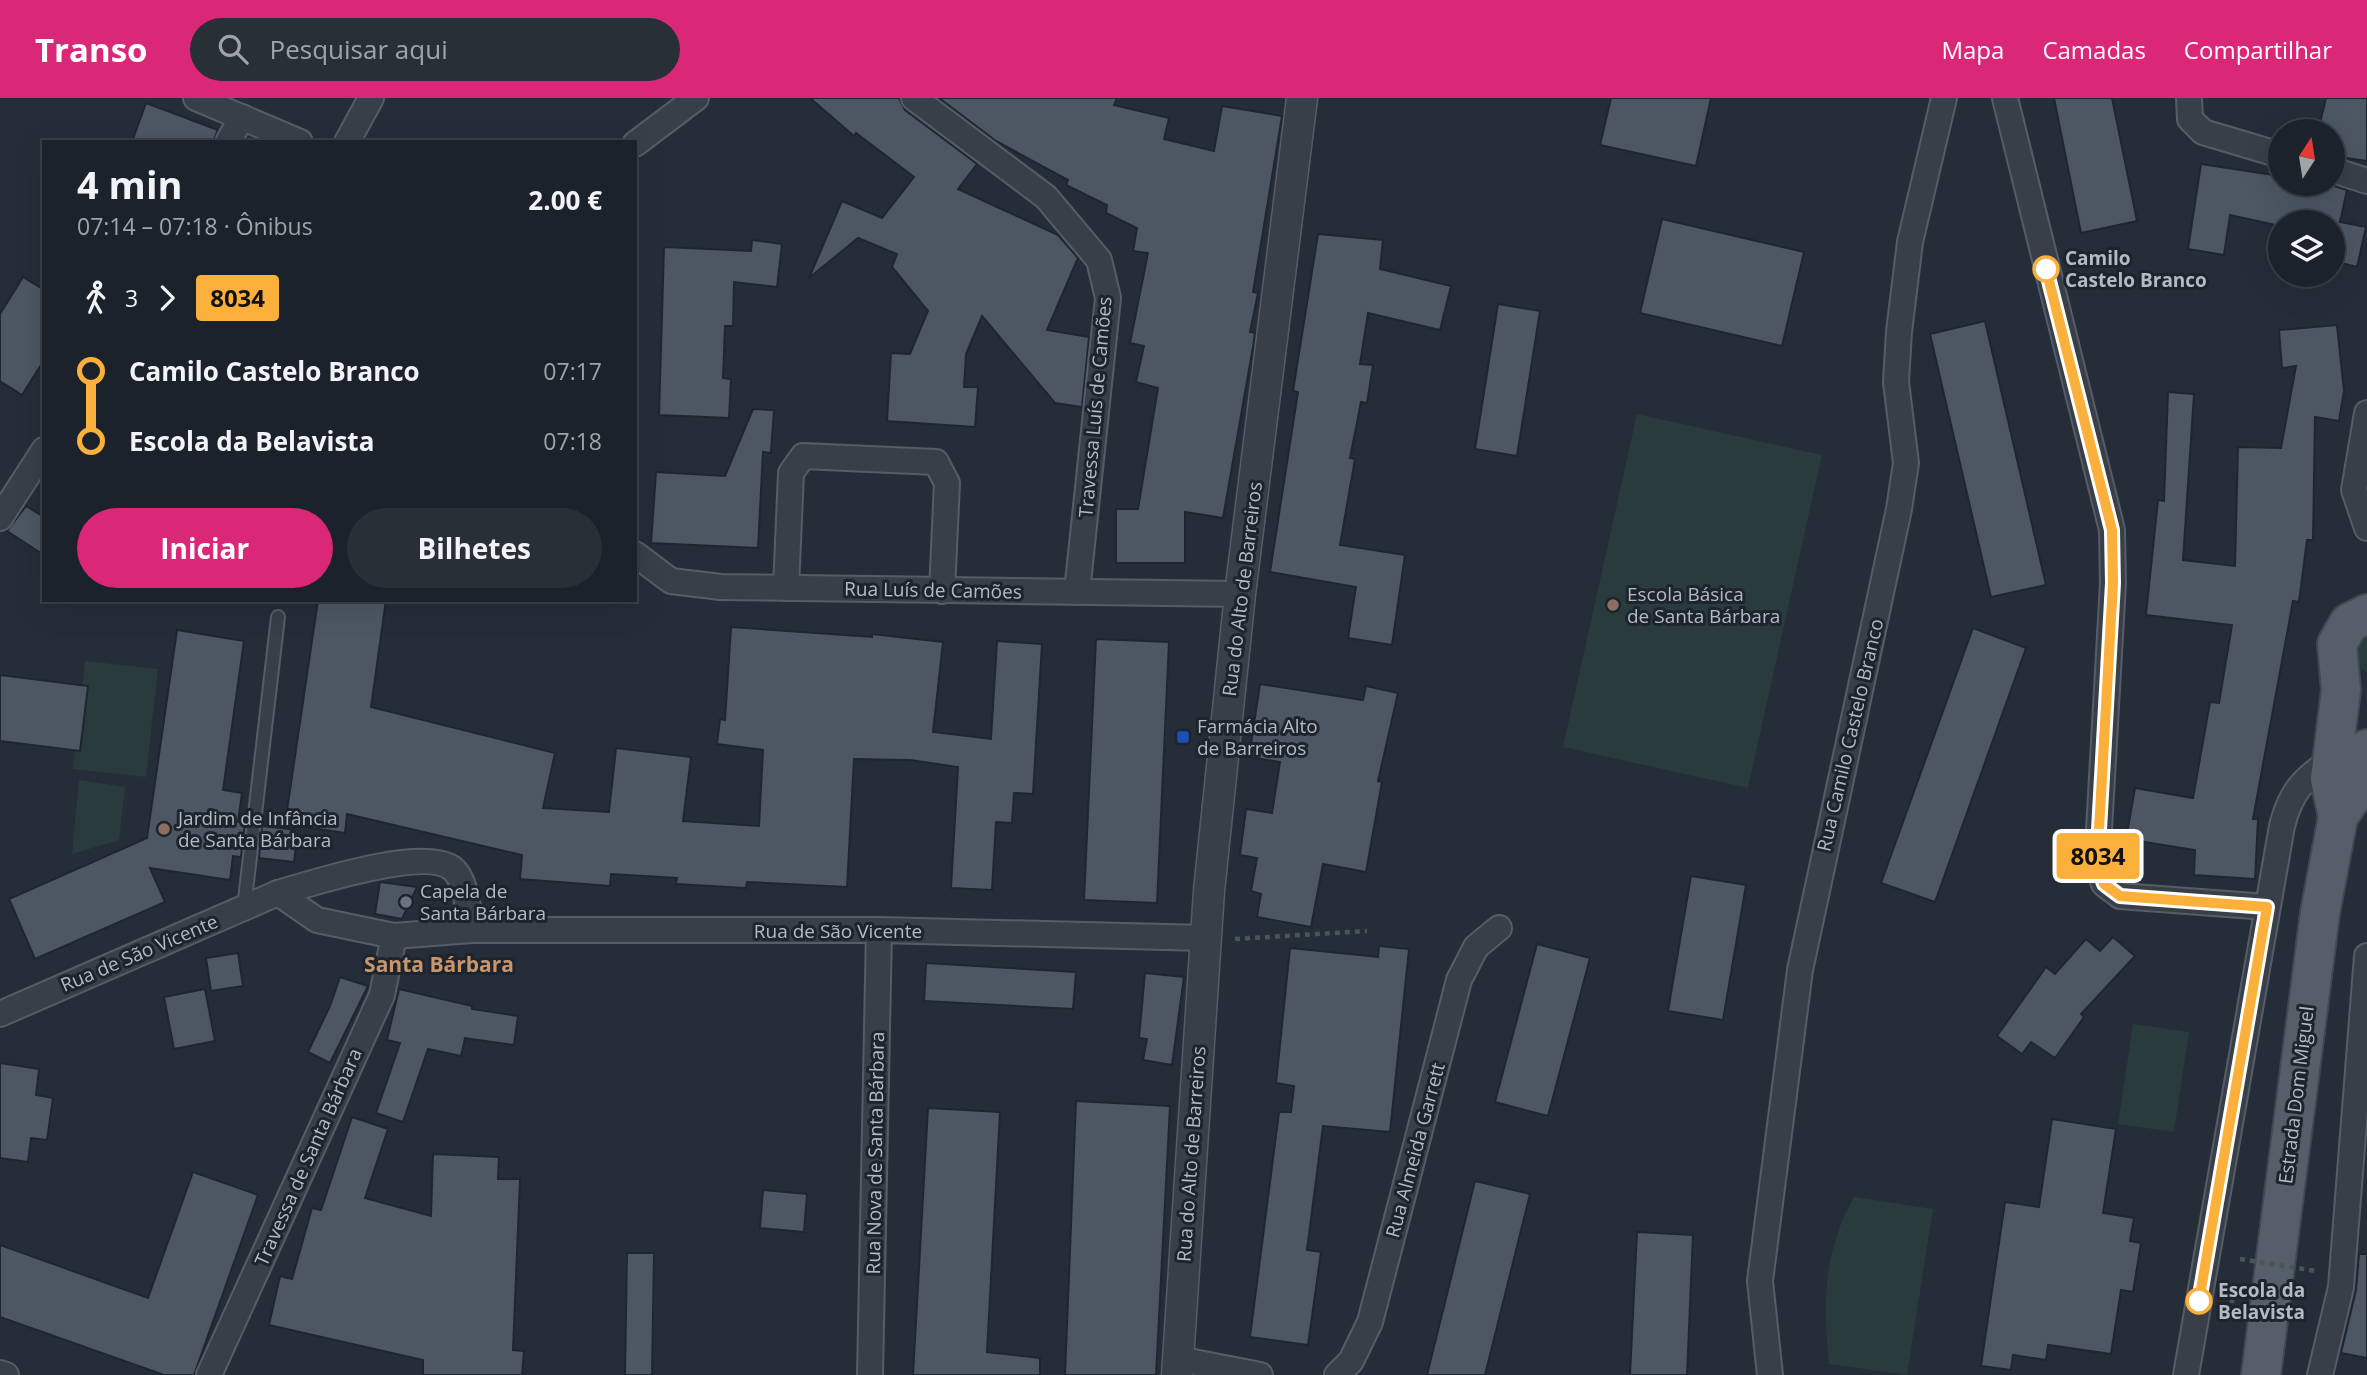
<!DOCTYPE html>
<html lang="pt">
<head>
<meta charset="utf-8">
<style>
  body { margin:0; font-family:"Open Sans",sans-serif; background:#292f37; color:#f1f3f6; height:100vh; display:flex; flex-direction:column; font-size:26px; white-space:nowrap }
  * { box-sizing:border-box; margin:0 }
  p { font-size:23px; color:#a0a4a9 }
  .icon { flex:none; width:38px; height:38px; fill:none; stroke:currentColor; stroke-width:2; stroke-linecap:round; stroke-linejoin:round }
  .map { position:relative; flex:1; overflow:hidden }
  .drawer { position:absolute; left:42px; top:42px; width:595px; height:462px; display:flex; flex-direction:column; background:#1c222b; border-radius:0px; box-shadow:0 7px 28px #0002,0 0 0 2px #3a3f47 }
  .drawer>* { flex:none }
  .badge { padding:0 14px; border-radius:5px; font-size:24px; line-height:46px }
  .needle { width:46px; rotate:12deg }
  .buttons { position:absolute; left:2268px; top:21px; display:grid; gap:14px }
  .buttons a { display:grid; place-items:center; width:77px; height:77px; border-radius:50%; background:#1c222b; box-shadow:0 7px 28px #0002,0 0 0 2px #3a3f47; font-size:35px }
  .map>.badge { position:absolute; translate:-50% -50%; box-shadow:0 0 0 4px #fff }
  .legs { display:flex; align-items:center; gap:10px; height:77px; padding:0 35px; font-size:23px }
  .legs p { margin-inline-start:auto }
  .overview { display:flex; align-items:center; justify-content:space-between; height:119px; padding:0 35px }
  h1 { font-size:38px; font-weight:700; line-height:52px }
  .button { display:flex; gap:14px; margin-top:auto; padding:14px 35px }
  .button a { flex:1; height:80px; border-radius:42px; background:#db2777; color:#fff; font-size:28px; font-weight:700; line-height:80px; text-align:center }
  .button a+a { background:#292f37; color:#f1f3f6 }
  ul { padding:0 35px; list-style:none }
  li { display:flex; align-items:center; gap:24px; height:70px; font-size:26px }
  li i { display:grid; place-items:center; width:10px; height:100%; margin:0 9px; background:currentColor }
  li i::after { content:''; width:18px; height:18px; margin:-9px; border:5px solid; border-radius:50%; background:#1c222b }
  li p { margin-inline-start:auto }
  li:first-child i { background:linear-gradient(#0000 50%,currentColor 0) }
  li:last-child i { background:linear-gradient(currentColor 50%,#0000 0) }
  header { display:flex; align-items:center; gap:42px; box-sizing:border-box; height:98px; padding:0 35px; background:#db2777; color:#fff }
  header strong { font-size:33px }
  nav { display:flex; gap:38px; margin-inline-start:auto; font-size:24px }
  .search { width:490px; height:63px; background:#292f37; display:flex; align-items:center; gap:18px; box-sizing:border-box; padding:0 24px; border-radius:38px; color:#a0a4a9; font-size:26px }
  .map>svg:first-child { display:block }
  .green { fill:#293b3c }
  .building { fill:#4d5764; stroke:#1f2630; stroke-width:2 }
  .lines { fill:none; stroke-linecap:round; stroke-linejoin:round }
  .service-casing { stroke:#565d67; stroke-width:16 }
  .minor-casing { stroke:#565d67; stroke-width:28 }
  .tertiary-casing { stroke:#565d67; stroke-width:33 }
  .primary-casing { stroke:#414852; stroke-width:42 }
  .path { stroke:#465659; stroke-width:4.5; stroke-dasharray:5 5; stroke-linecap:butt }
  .service { stroke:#383f49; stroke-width:12 }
  .minor { stroke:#383f49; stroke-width:24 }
  .tertiary { stroke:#383f49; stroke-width:30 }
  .primary { stroke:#565e69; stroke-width:38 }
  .path-bridge { stroke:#465659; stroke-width:4.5; stroke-dasharray:5 5; stroke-linecap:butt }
  .line-1-casing { stroke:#fff; stroke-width:16 }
  .line-1 { stroke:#fbb03b; stroke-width:10 }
  .stop-1-dot { fill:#fff; stroke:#fbb03b; stroke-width:3.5 }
  .education-dot { fill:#8d6e63; stroke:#1d242e; stroke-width:2.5 }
  .transit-dot { fill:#1a4fb4; stroke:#1d242e; stroke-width:2.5 }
  .worship-dot { fill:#6b7280; stroke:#1d242e; stroke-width:2.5 }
  .labels { text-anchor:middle; stroke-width:6; stroke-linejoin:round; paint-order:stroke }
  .stop-label { font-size:19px; font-weight:bold; fill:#b3bac5; stroke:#1d242e; text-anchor:start }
  .street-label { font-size:19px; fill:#b3bac5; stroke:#1d242e }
  .poi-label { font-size:19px; fill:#b3bac5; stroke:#1d242e; text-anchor:start }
  .neighbourhood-label { font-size:21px; font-weight:bold; fill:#c9956a; stroke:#1d242e }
</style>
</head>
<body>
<header>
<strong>Transo</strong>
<div class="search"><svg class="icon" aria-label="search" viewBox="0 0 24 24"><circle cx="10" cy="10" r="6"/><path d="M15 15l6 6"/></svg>Pesquisar aqui</div>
<nav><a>Mapa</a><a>Camadas</a><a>Compartilhar</a></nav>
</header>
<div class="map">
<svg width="2367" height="1277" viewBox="0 0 2367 1277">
  <rect width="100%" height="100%" fill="#252d39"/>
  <g class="green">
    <path d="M1637,316L1822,357L1748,690L1563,649Z"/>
    <path d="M2367,532V575L2358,568L2354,546Z"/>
    <path d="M85,563L158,571L146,679L73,671Z"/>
    <path d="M79,682L125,689L119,742L72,756Z"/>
    <path d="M2133,926L2189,934L2174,1034L2118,1026Z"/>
    <path d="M1854,1099L1933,1111L1907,1277L1829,1266C1823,1204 1823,1154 1854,1099Z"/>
  </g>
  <g class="building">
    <path d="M810,0H899L905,12L977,66L958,91L1058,137L1078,160L1047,232L1089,239L1082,309L1055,305L982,218L966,256L964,289H978L975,329L887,323L891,255L910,256L928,213L892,169L897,156L858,140L809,180L842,103L882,120L914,79L856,35L854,38Z"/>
    <path d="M939,0H1117L1114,7L1169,20L1164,41L1214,53L1222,8L1282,18L1253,194L1258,195L1250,234L1255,235L1253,249L1223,420L1185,414V465H1116V411H1138L1158,290L1136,284L1144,248L1130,245L1148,155L1133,153L1137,130L1106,115L1107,107L1066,87L1068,82L996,43Z"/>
    <path d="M1611,0H1711L1696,68L1600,47Z"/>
    <path d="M2054,0H2112L2137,123L2081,135Z"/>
    <path d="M2326,0H2367V63L2333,58V33H2318Z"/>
    <path d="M146,5L218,32L213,44H132Z"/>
    <path d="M2201,66L2280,78V86H2328L2347,92L2340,124L2366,129L2357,169L2333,163V124H2280V128L2230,117L2224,157L2188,151Z"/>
    <path d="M1662,121L1804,154L1782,248L1640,215Z"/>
    <path d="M1318,136L1383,142L1380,171L1451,188L1440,232L1368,215L1360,266L1373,267L1367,305L1361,304L1350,360L1355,361L1340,447L1405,457L1392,547L1348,540L1356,489L1270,474L1298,294L1293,293Z"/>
    <path d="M752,142L782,146L777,189L734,184L733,228H725L723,280L731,281L729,320L659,317L664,149L751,153Z"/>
    <path d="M23,179L44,192V262L22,297L0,283V216Z"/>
    <path d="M1498,206L1540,213L1517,358L1475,351Z"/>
    <path d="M1985,223L2046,487L1991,499L1930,236Z"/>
    <path d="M2337,227L2344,293L2339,323L2315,319L2313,442H2307L2299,504L2293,503L2253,721H2258L2255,781L2194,777L2195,752L2126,741L2135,690L2193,700L2210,604L2219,605L2232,527L2146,517L2158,402L2164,403L2168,294L2194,296L2183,462L2235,468L2238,349L2281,350L2296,268L2282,270L2279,232Z"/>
    <path d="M753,311L774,312L771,355L763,354L758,450L651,445L656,374L725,378Z"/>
    <path d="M26,408L44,419V457L7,433Z"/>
    <path d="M318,502H386L371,609L555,655L543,710L609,714L616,650L691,659L683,723L759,728L763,652L717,646L720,621L725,622L731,529L872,539V536L943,544L933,634L991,641L997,543L1042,546L1033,696L1014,695L1012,725L996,724L992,792L951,790L958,669L910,662L854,661L847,789L747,784L746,790L676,786L677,780L611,776L610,788L520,781L522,757L347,716L345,735L285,726Z"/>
    <path d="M1973,530L2026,550L1935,804L1881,785Z"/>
    <path d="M177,532L244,543L223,692L242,695L238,724L245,725L241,759L233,758L230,782L150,770L165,804L35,861L9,801L147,740Z"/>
    <path d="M1096,541L1169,544L1157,805L1084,802Z"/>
    <path d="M0,577L88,588L80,653L0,643Z"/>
    <path d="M1260,586L1363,602L1366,588L1398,595L1378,683L1382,684L1366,774L1323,766L1311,829L1257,819L1261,796L1251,793L1257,760L1240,757L1246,711L1272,715L1280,664L1249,659Z"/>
    <path d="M262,728L298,732L294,764L259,760Z"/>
    <path d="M1691,778L1746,787L1723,922L1668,913Z"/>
    <path d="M380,784L417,789L402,821L375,816Z"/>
    <path d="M2113,839L2135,858L2081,916L2084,919L2055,960L2031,944L2022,956L1997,938L2046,869L2055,876L2086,841L2100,853Z"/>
    <path d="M1537,846L1590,860L1548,1018L1495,1004Z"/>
    <path d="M1379,848L1409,851L1390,1034L1323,1028L1307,1152L1321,1154L1308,1247L1250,1239L1279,1014H1291L1294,988L1276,985L1290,850L1378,859Z"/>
    <path d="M238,855L243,888L211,893L206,860Z"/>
    <path d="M926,865L1076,874L1073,911L924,903Z"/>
    <path d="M1145,875L1184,879L1172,967L1143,962L1147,941L1139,940Z"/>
    <path d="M340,879L368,888L330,965L308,954L330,908Z"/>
    <path d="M205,891L215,943L174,951L164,899Z"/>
    <path d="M399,891L472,908V911L518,918L514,947L465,940L461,958L428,951L403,1024L376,1015L400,945L387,942Z"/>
    <path d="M0,965L39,971L36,997L53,1000L47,1042L31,1040L28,1064L0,1060Z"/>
    <path d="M1076,1003L1170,1008L1156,1277H1065Z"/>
    <path d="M928,1010L1000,1014L987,1254L1040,1260V1277H913Z"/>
    <path d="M352,1019L388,1031L365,1100L431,1118L433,1056L499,1059L498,1081H520L513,1252L524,1253L522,1277H423V1262L269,1227L280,1178L292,1181L312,1110L321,1112Z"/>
    <path d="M2052,1021L2116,1031L2103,1115L2134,1120L2130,1143L2141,1145L2133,1194L2121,1192L2111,1256L2048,1247L2046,1262L2013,1257L2011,1272L1981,1268L2005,1104L2039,1109Z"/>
    <path d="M193,1074L258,1097L194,1277H164L0,1219V1147L148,1200Z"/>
    <path d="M1475,1083L1530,1096L1485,1277H1427Z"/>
    <path d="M763,1092L807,1096L804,1134L760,1130Z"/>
    <path d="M1637,1134L1693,1137L1687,1277H1630Z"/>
    <path d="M627,1155H654L652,1277H625Z"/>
    <path d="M2359,1156H2367V1260L2341,1255L2356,1192Z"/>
  </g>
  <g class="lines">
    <g class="service-casing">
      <path id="service" d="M244,810L278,519"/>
    </g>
    <g class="minor-casing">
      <g id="minor">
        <path d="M196,0L300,44"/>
        <path d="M914,0L1046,99L1099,162L1108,200L1077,494"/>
        <path d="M2005,0L2112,432L2113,485L2097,767L2104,786L2120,798L2267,809"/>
        <path d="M2189,0L2190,21L2203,34L2280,57"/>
        <path d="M228,44L242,19"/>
        <path d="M347,44L371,0"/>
        <path d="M635,46L696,0"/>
        <path d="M2333,72L2367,83"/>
        <path d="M2367,315L2354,392L2367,430"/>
        <path d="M0,420L44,352"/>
        <path d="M635,456L671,483L721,489L1240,496"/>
        <path d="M786,490L791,375L803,358L936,364L947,385L942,493"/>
        <path d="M472,832C468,815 467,783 453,771C425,748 313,785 278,795L317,822L394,838L472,832H879L1205,840"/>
        <path d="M0,916L278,795"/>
        <path d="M1178,1261L1260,1277"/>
        <path d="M0,1275L6,1277"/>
        <path d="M209,1277L382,897L394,838"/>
        <path d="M870,1277L879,832"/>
        <path d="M1337,1277L1351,1263L1370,1224L1459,882L1476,849L1499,830"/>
        <path d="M1770,1277L1760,1183L1800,872L1899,411L1906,365L1896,284L1899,234L1910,144L1944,0"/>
        <path d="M2186,1277L2282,728C2291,693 2303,681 2333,661"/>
        <path d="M2320,1277L2341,1189L2367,858"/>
      </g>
    </g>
    <g class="tertiary-casing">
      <path id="tertiary" d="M1177,1277L1209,793L1240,496L1302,0"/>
    </g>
    <g class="primary-casing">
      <g id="primary">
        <path d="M2338,719L2330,681L2341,592L2337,546L2349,525L2367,516"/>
        <path d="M2261,1277L2320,815L2338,719L2356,692L2367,651"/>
      </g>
    </g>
    <g class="path">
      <path d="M1235,841L1367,833"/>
      <path d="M2224,1207L2231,1208L2235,1189"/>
    </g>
    <use href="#service" class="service"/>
    <use href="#minor" class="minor"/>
    <use href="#tertiary" class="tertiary"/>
    <use href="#primary" class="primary"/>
    <path class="path-bridge" d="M2240,1161L2316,1173"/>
  </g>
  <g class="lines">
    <g class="line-1-casing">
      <path id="line-1" d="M2046,171L2112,432L2113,485L2097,767L2104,786L2120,798L2267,809L2199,1203"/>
    </g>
    <use href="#line-1" class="line-1"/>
  </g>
  <g class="stop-1-dot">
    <circle cx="2046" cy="171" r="12"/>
    <circle cx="2199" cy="1203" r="12"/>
  </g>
  <g class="education-dot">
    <circle cx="1613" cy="507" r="7"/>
    <circle cx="164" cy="731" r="7"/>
  </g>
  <rect class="transit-dot" x="1176" y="632" width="14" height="14" rx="3.5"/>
  <circle class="worship-dot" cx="406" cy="804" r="7"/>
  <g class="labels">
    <g class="stop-label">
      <text x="2065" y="167">Camilo<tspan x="2065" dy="22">Castelo Branco</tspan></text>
      <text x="2218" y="1199">Escola da<tspan x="2218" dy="22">Belavista</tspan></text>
    </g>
    <g class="street-label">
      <text transform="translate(1095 309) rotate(-85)" y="7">Travessa Luís de Camões</text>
      <text transform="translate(1242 491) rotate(-83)" y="7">Rua do Alto de Barreiros</text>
      <text transform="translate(933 492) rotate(1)" y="7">Rua Luís de Camões</text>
      <text transform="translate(1850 637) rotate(-77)" y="7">Rua Camilo Castelo Branco</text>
      <text x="838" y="840">Rua de São Vicente</text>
      <text transform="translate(139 855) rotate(-23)" y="7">Rua de São Vicente</text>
      <text transform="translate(2296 997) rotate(-83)" y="7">Estrada Dom Miguel</text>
      <text transform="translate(1415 1052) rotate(-75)" y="7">Rua Almeida Garrett</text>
      <text transform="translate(875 1055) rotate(-89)" y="7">Rua Nova de Santa Bárbara</text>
      <text transform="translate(1191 1056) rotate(-86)" y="7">Rua do Alto de Barreiros</text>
      <text transform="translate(308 1059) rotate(-66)" y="7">Travessa de Santa Bárbara</text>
    </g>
    <g class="poi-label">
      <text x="1627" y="503">Escola Básica<tspan x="1627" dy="22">de Santa Bárbara</tspan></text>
      <text x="1197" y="635">Farmácia Alto<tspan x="1197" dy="22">de Barreiros</tspan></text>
      <text x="178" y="727">Jardim de Infância<tspan x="178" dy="22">de Santa Bárbara</tspan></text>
      <text x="420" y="800">Capela de<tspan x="420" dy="22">Santa Bárbara</tspan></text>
    </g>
    <g class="neighbourhood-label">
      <text x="439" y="874">Santa Bárbara</text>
    </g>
  </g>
</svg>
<div class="buttons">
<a><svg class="needle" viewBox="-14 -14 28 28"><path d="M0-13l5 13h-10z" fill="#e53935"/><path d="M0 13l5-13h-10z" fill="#a0a4a9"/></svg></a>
<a><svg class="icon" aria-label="layers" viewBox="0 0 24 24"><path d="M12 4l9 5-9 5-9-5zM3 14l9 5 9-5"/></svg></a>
</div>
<b class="badge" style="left:2098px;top:758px;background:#fbb03b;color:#111">8034</b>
<section class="drawer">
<div class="overview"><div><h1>4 min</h1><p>07:14 – 07:18 · Ônibus</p></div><b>2.00 €</b></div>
<div class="legs"><svg class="icon" aria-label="walk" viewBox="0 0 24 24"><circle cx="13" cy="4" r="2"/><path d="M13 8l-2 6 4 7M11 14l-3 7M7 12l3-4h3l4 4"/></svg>3<svg class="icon" aria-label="forward" viewBox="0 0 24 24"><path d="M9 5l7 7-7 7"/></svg><b class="badge" style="background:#fbb03b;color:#111">8034</b></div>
<ul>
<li><i style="color:#fbb03b"></i><b>Camilo Castelo Branco</b><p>07:17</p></li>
<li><i style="color:#fbb03b"></i><b>Escola da Belavista</b><p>07:18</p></li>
</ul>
<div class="button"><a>Iniciar</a><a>Bilhetes</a></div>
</section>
</div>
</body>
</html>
